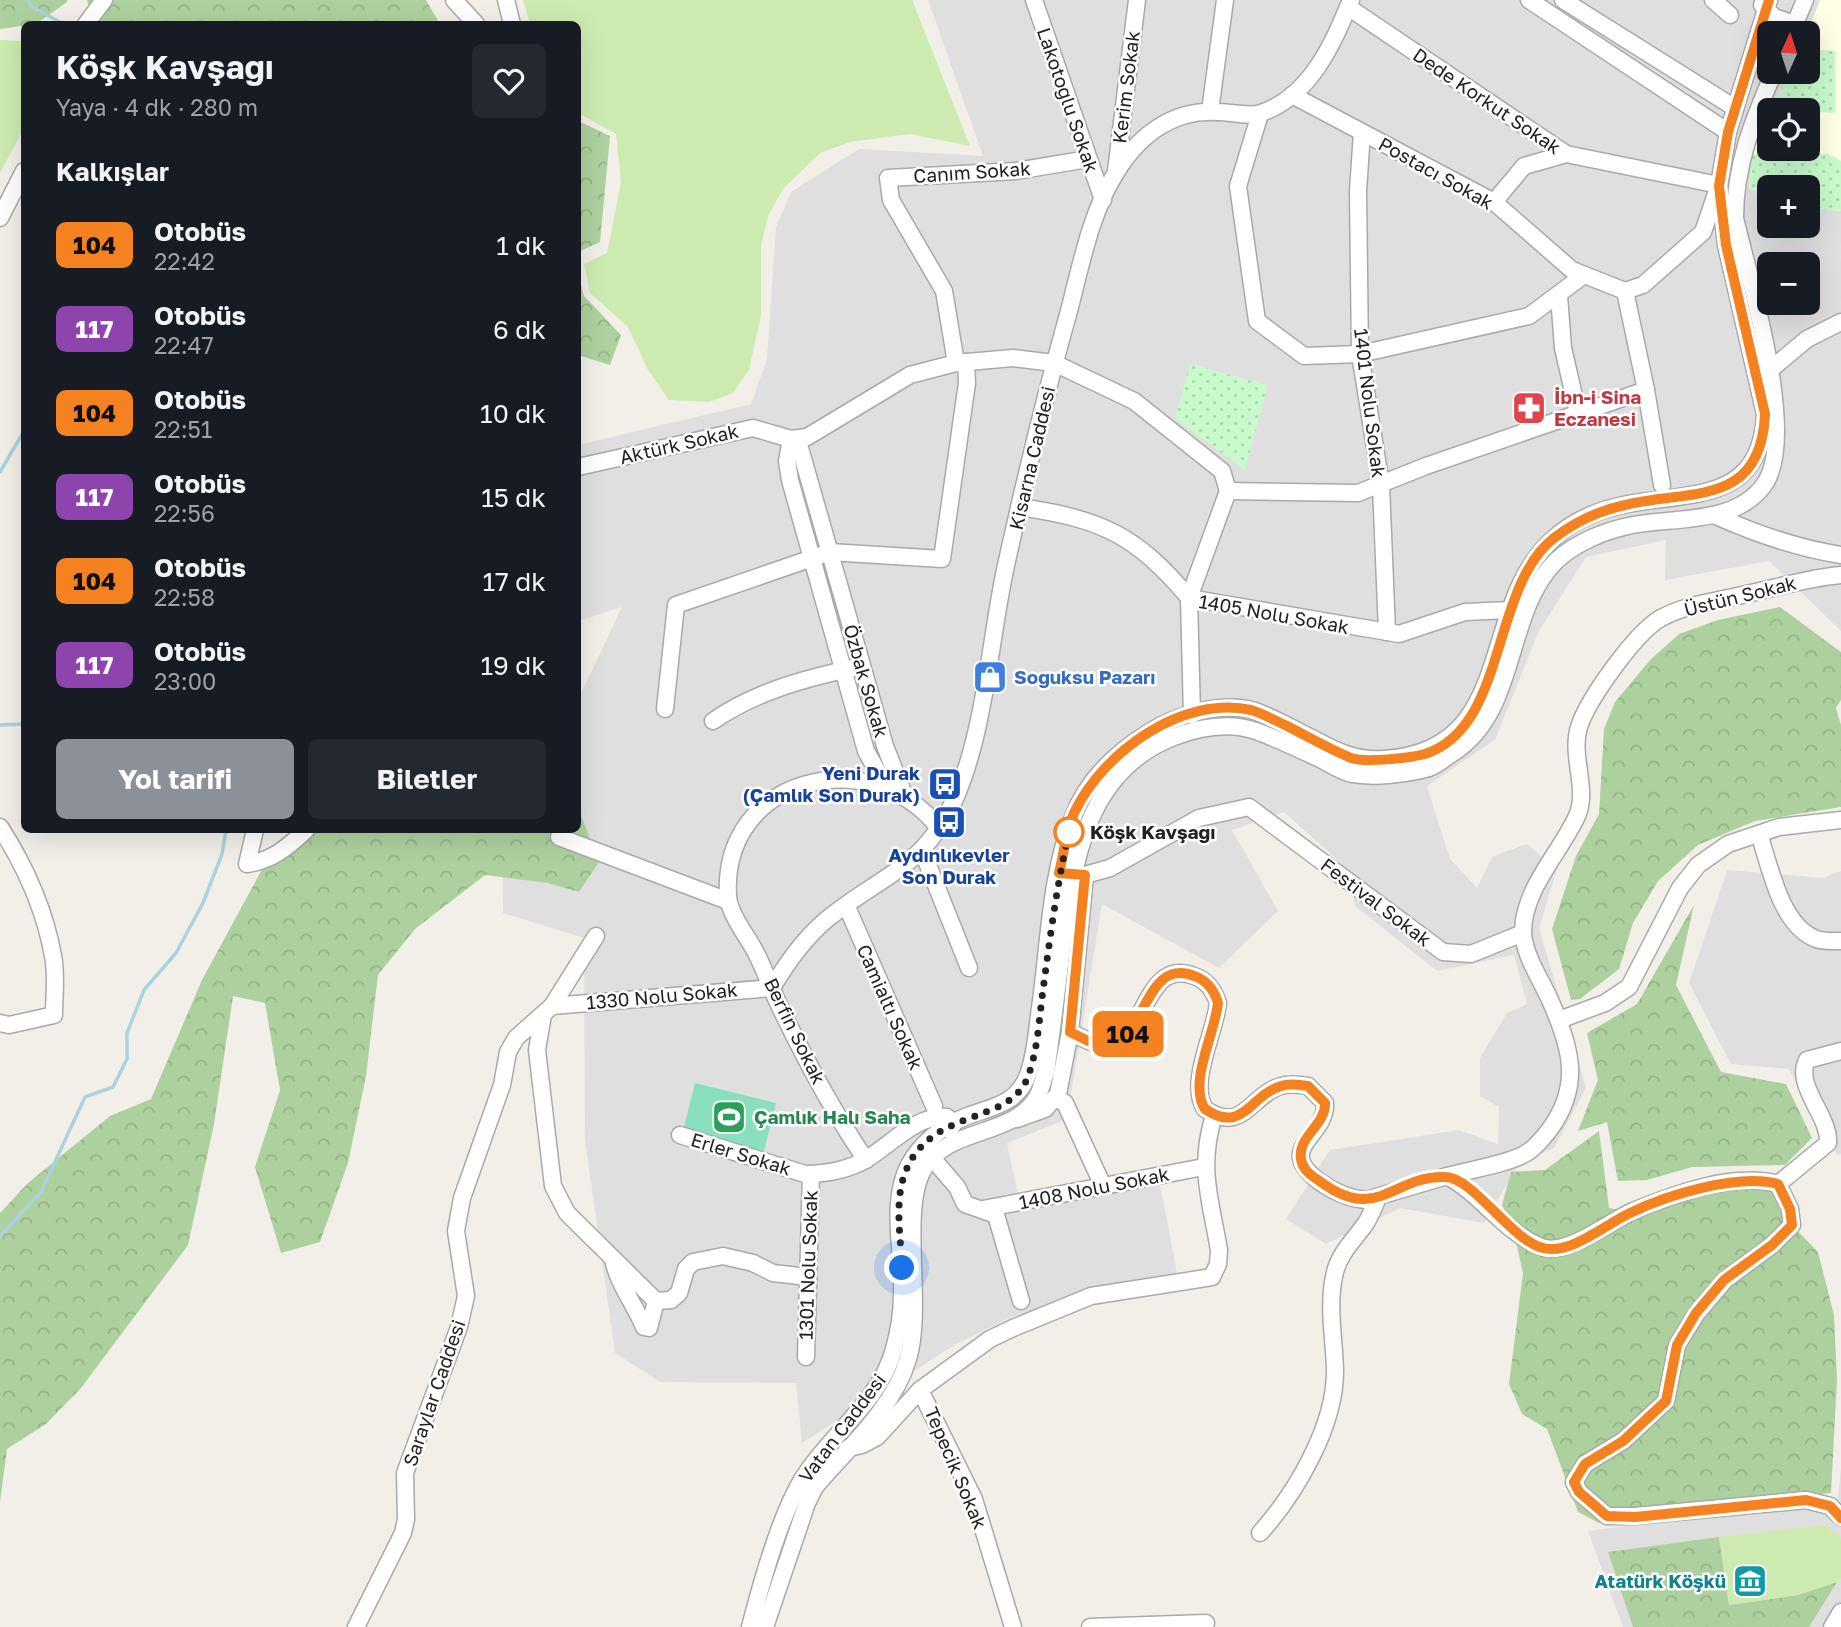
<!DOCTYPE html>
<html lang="tr">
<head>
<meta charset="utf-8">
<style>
  body { margin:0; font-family:"Golos Text",sans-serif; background:#242831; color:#f1f3f6; height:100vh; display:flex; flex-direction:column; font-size:26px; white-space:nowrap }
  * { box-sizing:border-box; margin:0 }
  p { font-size:23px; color:#9ea1a6 }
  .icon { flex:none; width:38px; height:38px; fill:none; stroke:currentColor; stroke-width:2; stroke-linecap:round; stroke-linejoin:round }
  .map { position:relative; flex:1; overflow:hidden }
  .side { position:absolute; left:21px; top:21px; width:560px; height:812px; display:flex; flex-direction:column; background:#171b24; border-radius:10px; box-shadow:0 7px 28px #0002 }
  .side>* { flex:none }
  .badge { padding:0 14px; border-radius:10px; font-size:24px; line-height:46px }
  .needle { width:46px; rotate:3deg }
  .controls { position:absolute; left:1757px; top:21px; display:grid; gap:14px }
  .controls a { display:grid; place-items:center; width:63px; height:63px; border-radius:10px; background:#171b24; box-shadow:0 7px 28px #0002; font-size:35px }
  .you { position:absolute; width:35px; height:35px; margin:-18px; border:5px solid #fff; border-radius:50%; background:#1a73e8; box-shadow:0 0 0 10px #1a73e833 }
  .map>.badge { position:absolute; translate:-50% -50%; box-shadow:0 0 0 4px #fff }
  h2 { padding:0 35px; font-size:26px; line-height:63px }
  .round { display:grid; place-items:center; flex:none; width:74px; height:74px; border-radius:10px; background:#242831 }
  .head { display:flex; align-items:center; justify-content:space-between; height:119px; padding:0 35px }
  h1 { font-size:33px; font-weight:700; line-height:52px }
  .action { display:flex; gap:14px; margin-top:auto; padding:14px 35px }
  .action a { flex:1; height:80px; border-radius:10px; background:#8c9099; color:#fff; font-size:28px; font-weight:700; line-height:80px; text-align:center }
  .action a+a { background:#242831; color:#f1f3f6 }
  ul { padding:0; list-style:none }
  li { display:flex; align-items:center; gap:21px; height:84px; padding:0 35px }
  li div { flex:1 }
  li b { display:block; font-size:26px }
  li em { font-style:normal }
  li .badge { min-width:77px; font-weight:700; text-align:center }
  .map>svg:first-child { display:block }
  .residential { fill:#e0dfdf; fill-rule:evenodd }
  .education { fill:#ffffe5 }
  .forest { fill:url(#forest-crowns) }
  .park { fill:url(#park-dots) }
  .garden { fill:#cdebb0 }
  .pitch { fill:#88e0be }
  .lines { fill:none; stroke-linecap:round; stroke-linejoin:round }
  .stream { stroke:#aad3df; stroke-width:3.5 }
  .minor-casing { stroke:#a9a9a9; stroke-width:19 }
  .minor { stroke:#fff; stroke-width:16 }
  .line-casing { stroke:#fff; stroke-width:16 }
  .line { stroke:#f58220; stroke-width:10 }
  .walk { stroke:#222; stroke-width:7; stroke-dasharray:0 12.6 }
  .stop-dot { fill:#fff; stroke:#f58220; stroke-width:3.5 }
  .labels { text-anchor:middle; stroke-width:5; stroke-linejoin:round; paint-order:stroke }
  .street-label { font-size:19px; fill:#222; stroke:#fff }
  .health-label { font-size:19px; font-weight:bold; fill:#be3a42; stroke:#fff; text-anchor:start }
  .shop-label { font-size:19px; font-weight:bold; fill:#366cbe; stroke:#fff; text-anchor:start }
  .transit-label { font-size:19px; font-weight:bold; fill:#164399; stroke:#fff; text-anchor:end }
  .stop-label { font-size:19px; font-weight:bold; fill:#222; stroke:#fff; text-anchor:start }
  .leisure-label { font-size:19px; font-weight:bold; fill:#27864d; stroke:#fff; text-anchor:start }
  .culture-label { font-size:19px; font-weight:bold; fill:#0d838f; stroke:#fff; text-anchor:end }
</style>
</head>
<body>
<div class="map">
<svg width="1841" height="1627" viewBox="0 0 1841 1627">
  <defs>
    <pattern id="forest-crowns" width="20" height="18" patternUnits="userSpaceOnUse" patternTransform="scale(1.75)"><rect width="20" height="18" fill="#add19e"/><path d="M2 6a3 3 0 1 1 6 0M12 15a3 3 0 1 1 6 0" fill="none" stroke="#95b388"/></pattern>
    <pattern id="park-dots" width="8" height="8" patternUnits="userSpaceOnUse" patternTransform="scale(1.75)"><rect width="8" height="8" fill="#c8facc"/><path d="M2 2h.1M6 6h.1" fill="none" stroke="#acd6af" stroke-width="1.8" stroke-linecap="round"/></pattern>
  </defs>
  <rect width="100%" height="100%" fill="#f2efe9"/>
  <g class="residential">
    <path d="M928,0H1841V631L1769,561L1665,580L1666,540L1586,557L1539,631L1495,740L1427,786L1450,859L1477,888L1492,857L1527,844L1557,870L1539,928L1586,1088L1554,1148L1520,1162L1484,1223L1400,1208L1326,1244L1286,1219L1330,1150L1459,1130L1498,1144L1499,1107L1480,1096V1058L1507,1013L1527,1004L1514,955L1437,971L1355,906L1351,872L1284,812L1232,830L1278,911L1219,968L1102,904L1067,1119L1007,1143L1019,1200L1159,1179L1177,1273L1012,1317L956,1344L802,1443L796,1383L660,1382L615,1353L585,1140L584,938L503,913L502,847L578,830V700L622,607L578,621V445L751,404L767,359L776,227L791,192L859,149L983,156ZM1769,33H1808V72H1769ZM1769,110H1808V149H1769ZM1769,187H1808V226H1769ZM1769,264H1808V303H1769Z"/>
    <path d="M1727,870L1823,878L1841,871V1154L1837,1155L1789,1069L1731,1064L1689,983Z"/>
    <path d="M1841,1468V1627H1623L1588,1531L1838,1497Z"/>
  </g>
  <path class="education" d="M1820,0H1841V211L1808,207V187H1769V197L1749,188L1752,155L1762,122L1769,111V149H1808V110H1770L1791,72H1808L1807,33Z"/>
  <g class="forest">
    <path d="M0,0H67V2L36,24L0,29Z"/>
    <path d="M87,0H426L440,24H94Z"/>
    <path d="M578,121L610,136L600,242L578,252Z"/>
    <path d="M578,274L584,296L621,335L610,365L578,355Z"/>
    <path d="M1780,607L1841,652V700L1836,708L1841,725V807L1755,821L1698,845L1658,881L1633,923L1619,969L1580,999L1571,1000L1552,929L1576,856L1599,814L1604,729L1615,702L1650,660L1679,634L1718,620Z"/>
    <path d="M578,808L599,862L579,892L548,883L485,875L415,929L378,975L366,1076L348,1163L320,1242L281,1253L255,1167L280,1090L265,1003L233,996L214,1124L188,1245L81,1388L46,1424L7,1449L0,1502V1213L28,1183L110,1116L151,1099L202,980L266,862L301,830H578Z"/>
    <path d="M1694,905L1676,985L1721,1072L1786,1084L1812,1138L1785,1165L1692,1167L1647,1180L1618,1181L1607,1122L1578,1131L1598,1080L1587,1033L1637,1004Z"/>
    <path d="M1599,1131L1609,1208L1632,1212L1710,1186L1778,1184L1792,1225L1818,1252L1834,1315L1837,1380L1831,1493L1599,1523L1578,1512L1547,1429L1522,1414L1509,1384L1523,1273L1513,1229L1502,1205L1511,1172L1545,1170Z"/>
    <path d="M1719,1537L1729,1605L1798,1595L1837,1582L1809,1627H1633L1608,1552Z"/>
  </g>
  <g class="park">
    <path d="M1808,49L1835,51V113L1771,109L1791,72H1808Z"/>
    <path d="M1828,154L1841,161V211L1808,207V187H1769V197L1749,188L1752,155Z"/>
    <path d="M1190,364L1268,385L1245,470L1175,418Z"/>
  </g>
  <g class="garden">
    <path d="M523,0H912L970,146L910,134L850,142L820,153L783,189L768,216L761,247V315L749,370L733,393L709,402L669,400L648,370L628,327L590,293L584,264L607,253L621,182L616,134L578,113V24H530Z"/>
    <path d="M0,40L24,41V128L0,173Z"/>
    <path d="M1825,1525L1841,1538V1578L1837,1582L1798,1595L1729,1605L1719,1537Z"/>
  </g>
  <path class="pitch" d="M695,1083L776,1103L764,1151L683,1131Z"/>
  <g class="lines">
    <g class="stream">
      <path d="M28,0L31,6L63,24"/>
      <path d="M0,472L24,431"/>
      <path d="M0,725L24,724"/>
      <path d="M0,1236L41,1192L85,1097L113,1087L127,1059V1033L144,990L176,953L203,903L222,854L226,830"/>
    </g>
    <g class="minor-casing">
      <g id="minor">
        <path d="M454,0L476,24"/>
        <path d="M506,0L512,24"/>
        <path d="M1034,0L1103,200"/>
        <path d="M1529,0L1728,132"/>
        <path d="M1563,0L1735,108"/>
        <path d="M1713,0L1730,15"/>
        <path d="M1762,5L1774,17L1795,24"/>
        <path d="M86,24L104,0"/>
        <path d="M1791,33L1805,0"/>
        <path d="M1292,95L1494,202L1572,270L1625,291L1643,285L1703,232L1719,185L1566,154L1348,7"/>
        <path d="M1210,111L1225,0"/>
        <path d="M1260,114L1238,186L1257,321L1304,356L1360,354L1529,316L1584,275"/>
        <path d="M1362,132L1358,191L1360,354L1381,485L1387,632"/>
        <path d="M1116,171L1137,0"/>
        <path d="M1494,202L1524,166L1566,154"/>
        <path d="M0,218L24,171"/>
        <path d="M1625,291L1646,390L1662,485"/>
        <path d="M1559,296L1563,348L1578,413"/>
        <path d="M956,363L944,291L891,200L888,178L1016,171L1088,159"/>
        <path d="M1770,370L1807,339L1841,322"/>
        <path d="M791,439L800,448L885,746L905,797L880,776L866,751L790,480L787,461Z"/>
        <path d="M578,467L753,428L791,439L807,437L910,375L956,363L1013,358L1054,363L1134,401L1222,471L1228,491L1189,598L1192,715"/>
        <path d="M1228,491L1358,493L1426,466L1646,390"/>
        <path d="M1020,507C1101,519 1137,535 1189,598L1399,634L1465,612L1511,610"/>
        <path d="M1714,515C1756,534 1796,548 1841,555"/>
        <path d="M665,709L676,605L830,552L942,559L967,383L966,362"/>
        <path d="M713,721C755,692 803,679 853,668"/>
        <path d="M0,827C25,866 45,911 53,956C57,975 54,996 54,1015L9,1025L0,1023"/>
        <path d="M255,830L247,864C272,861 289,846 306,830"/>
        <path d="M1759,834C1770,866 1780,923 1814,938C1821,942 1833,941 1841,941"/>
        <path d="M559,837L728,901"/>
        <path d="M922,850L969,968"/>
        <path d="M1061,873L1085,875L1110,868L1199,818L1249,807L1443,952L1471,954L1523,933"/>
        <path d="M847,907L934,1106"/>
        <path d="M552,1006L772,988C786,964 805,938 826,920C882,874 925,869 957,794C985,727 990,641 1005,570C1024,483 1045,396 1069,311C1081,265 1091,211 1117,171C1140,134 1174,109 1218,112C1231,112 1250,117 1261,113C1311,96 1333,43 1351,0"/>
        <path d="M543,1015L537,1050L553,1186L567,1213L656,1301L671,1300L679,1293L686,1269L693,1262L723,1256L753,1263L773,1273L808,1277"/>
        <path d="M1559,1020L1605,1003L1629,987L1680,888L1698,865L1728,844L1779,827L1841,820"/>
        <path d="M1070,1032C1083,1038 1097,1048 1111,1044C1147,1034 1146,957 1194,976C1207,980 1214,991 1218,1003C1215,1033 1188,1083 1205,1109C1243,1135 1250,1095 1281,1086C1290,1083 1299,1085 1308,1086L1325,1103C1327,1138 1273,1147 1320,1182C1333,1191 1350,1199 1366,1200L1447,1176C1481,1194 1504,1232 1541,1247C1566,1257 1610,1221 1633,1211C1675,1194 1733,1172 1778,1184L1790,1209L1792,1225L1772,1245L1725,1280L1697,1313L1677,1345L1666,1401L1623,1441L1585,1464L1574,1482L1579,1492L1607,1516H1635L1806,1500L1830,1506L1841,1517"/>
        <path d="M1055,1098L1065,1103L1103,1186"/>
        <path d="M1017,1119L1045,1109L1058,1094L1070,1032L1085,875"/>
        <path d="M680,1135L805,1174C827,1174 848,1170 867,1159C891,1144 918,1114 947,1117L954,1123L949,1130"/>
        <path d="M937,1149L932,1158L957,1187L965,1204L996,1215L1021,1301"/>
        <path d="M866,1160C833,1112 805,1059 780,1007C771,989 765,970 756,953C748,937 729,914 728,896C721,776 871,741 939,828"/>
        <path d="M1447,1176C1469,1170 1509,1164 1528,1152C1537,1146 1544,1137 1550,1129C1582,1085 1571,1047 1550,1000C1541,980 1523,953 1523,931C1524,888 1560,853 1577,816C1589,789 1570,756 1579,727C1588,699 1636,632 1661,618C1687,604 1714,602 1742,595C1776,588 1807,578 1841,575"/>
        <path d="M1778,1184L1828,1143C1830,1116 1794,1086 1807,1060L1841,1051"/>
        <path d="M983,1209L1204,1167"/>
        <path d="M613,1259C618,1284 634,1303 644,1327L649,1328L656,1301"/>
        <path d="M806,1357L811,1174"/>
        <path d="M920,1390L974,1499L1013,1627"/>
        <path d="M848,1448L862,1445L877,1437L920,1390L990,1339L1013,1328L1091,1296L1212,1277L1218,1264L1219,1250C1210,1197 1198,1168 1214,1115"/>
        <path d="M1260,1533C1296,1493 1336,1425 1335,1369C1334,1337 1327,1304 1335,1272C1340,1252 1355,1239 1366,1223C1371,1215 1374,1206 1378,1198"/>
        <path d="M356,1627L403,1533L406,1519L405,1473L459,1327L466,1296L456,1231L462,1198L502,1085L508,1052L516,1038L552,1006L596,936"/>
        <path d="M750,1627C761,1584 780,1515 803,1478C831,1433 880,1402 894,1349C899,1331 902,1313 902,1294C904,1253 889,1203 909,1165C920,1144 942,1126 965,1117C993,1106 1018,1105 1029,1072C1036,1051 1037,1029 1040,1008C1049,945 1050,874 1074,815C1087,780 1117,752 1148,733C1176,715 1222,701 1255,711C1275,718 1295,730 1314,739C1338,752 1356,761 1384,759C1518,751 1477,607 1553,539C1574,520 1600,509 1628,504C1693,492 1761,502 1765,414L1726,245L1719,185L1728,132L1769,0"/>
        <path d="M765,1627L807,1503L815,1487C847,1449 894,1408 908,1359C924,1306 900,1212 923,1170C947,1126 1013,1138 1037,1097C1041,1090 1043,1080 1046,1072C1052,1030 1057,989 1062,947C1073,864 1085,771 1174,737C1200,727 1229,722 1256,731C1278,739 1299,749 1320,759C1330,764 1342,772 1352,774C1374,778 1407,774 1429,768C1437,765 1445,758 1453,753C1520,710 1503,613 1557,560C1577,542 1606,530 1633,525C1674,517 1735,525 1764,485C1799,437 1748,275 1735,218C1735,165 1753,120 1774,72"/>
        <path d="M1090,1627L1206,1623"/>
        <path d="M1832,1627L1841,1612"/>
      </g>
    </g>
    <use href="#minor" class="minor"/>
  </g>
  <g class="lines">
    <g class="line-casing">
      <path id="line" d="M1769,0L1728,132L1719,186L1726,245L1765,414C1761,508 1689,489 1625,505C1597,511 1576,521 1554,538C1490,588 1508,727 1425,754C1409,758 1366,763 1351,758C1329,749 1307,736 1285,725C1274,720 1262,713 1251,710C1182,695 1104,752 1075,811C1066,830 1064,853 1059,873L1085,875L1070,1032C1083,1038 1097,1048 1111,1044C1147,1034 1146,957 1194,976C1207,980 1214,990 1218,1003C1215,1033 1188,1083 1205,1109C1243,1135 1250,1095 1281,1086C1290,1083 1299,1085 1308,1086L1325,1103C1326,1125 1297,1137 1301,1159C1303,1171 1312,1176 1321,1182C1378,1224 1393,1175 1445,1177C1473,1177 1512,1241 1543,1248C1571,1255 1606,1224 1630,1213C1667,1195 1738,1173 1778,1184L1790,1209L1792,1225L1772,1245L1724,1280L1696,1313L1677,1345L1666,1401L1623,1441L1585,1464L1574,1482L1579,1492L1607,1516L1635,1517L1806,1500L1830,1506L1841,1518"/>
    </g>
    <use href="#line" class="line"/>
    <path class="walk" d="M902,1268C901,1238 894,1202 905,1173C929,1108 1008,1125 1027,1079C1038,1051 1039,1019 1043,990C1050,937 1057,884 1069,832"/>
  </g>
  <defs>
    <g id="pharmacy-square" transform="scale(1.75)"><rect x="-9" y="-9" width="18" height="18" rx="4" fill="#e0444e" stroke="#fff"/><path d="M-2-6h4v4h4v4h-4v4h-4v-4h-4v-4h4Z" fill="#fff"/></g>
    <g id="shop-square" transform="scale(1.75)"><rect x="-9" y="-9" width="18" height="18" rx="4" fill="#3f7fe0" stroke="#fff"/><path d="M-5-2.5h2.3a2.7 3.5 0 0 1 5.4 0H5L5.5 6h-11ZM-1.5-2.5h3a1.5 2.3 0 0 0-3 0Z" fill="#fff"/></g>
    <g id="bus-square" transform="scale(1.75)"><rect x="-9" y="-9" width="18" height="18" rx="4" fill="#1a4fb4" stroke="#fff"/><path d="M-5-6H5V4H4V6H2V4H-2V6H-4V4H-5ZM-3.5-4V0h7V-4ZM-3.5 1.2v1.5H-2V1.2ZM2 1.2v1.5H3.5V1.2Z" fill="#fff"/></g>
    <g id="stadium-square" transform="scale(1.75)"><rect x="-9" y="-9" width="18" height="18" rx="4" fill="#2e9e5b" stroke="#fff"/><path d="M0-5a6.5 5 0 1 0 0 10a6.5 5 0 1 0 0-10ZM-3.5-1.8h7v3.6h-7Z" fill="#fff"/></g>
    <g id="museum-square" transform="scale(1.75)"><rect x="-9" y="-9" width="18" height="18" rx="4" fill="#0f9aa8" stroke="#fff"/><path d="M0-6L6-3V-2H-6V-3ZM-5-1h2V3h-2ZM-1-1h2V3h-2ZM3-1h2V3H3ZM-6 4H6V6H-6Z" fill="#fff"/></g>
  </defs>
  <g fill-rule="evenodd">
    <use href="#pharmacy-square" x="1529" y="408"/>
    <use href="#shop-square" x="990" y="677"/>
    <use href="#bus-square" x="945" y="784"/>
    <use href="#bus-square" x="949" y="822"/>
    <use href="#stadium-square" x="729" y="1117"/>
    <use href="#museum-square" x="1750" y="1581"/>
  </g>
  <circle class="stop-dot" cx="1069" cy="832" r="14"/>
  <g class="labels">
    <g class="street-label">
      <text transform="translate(1126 87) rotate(-83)" y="7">Kerim Sokak</text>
      <text transform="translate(1068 100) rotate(71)" y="7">Lakotoğlu Sokak</text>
      <text transform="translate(1487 101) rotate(34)" y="7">Dede Korkut Sokak</text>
      <text transform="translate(972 172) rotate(-4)" y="7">Canım Sokak</text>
      <text transform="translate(1436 173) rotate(29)" y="7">Postacı Sokak</text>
      <text transform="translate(1370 403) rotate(83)" y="7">1401 Nolu Sokak</text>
      <text transform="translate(679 444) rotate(-13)" y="7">Aktürk Sokak</text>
      <text transform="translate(1032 458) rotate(-77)" y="7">Kisarna Caddesi</text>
      <text transform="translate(1740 596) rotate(-14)" y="7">Üstün Sokak</text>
      <text transform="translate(1274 614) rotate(10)" y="7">1405 Nolu Sokak</text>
      <text transform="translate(866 681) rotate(74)" y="7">Özbak Sokak</text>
      <text transform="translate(1376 902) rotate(37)" y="7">Festival Sokak</text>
      <text transform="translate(662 996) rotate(-5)" y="7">1330 Nolu Sokak</text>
      <text transform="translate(890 1007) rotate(66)" y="7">Camialtı Sokak</text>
      <text transform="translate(795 1031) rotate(64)" y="7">Berfin Sokak</text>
      <text transform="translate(741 1154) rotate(17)" y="7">Erler Sokak</text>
      <text transform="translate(1094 1188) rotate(-11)" y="7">1408 Nolu Sokak</text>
      <text transform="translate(808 1265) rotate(-88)" y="7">1301 Nolu Sokak</text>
      <text transform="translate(434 1393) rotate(-71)" y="7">Saraylar Caddesi</text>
      <text transform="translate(842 1428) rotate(-53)" y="7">Vatan Caddesi</text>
      <text transform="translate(956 1468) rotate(67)" y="7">Tepecik Sokak</text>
    </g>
    <g class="health-label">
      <text x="1554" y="404">İbn-i Sina<tspan x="1554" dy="22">Eczanesi</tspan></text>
    </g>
    <g class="shop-label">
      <text x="1014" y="684">Soğuksu Pazarı</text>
    </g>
    <g class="transit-label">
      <text x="920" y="780">Yeni Durak<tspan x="920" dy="22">(Çamlık Son Durak)</tspan></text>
      <text x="949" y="862" text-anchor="middle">Aydınlıkevler<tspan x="949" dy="22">Son Durak</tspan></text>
    </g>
    <g class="stop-label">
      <text x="1090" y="839">Köşk Kavşağı</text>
    </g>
    <g class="leisure-label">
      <text x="754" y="1124">Çamlık Halı Saha</text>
    </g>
    <g class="culture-label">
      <text x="1726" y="1588">Atatürk Köşkü</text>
    </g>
  </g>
</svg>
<div class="controls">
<a><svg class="needle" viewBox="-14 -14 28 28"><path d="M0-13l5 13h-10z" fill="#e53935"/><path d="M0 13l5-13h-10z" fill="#9ea1a6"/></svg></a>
<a><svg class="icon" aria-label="locate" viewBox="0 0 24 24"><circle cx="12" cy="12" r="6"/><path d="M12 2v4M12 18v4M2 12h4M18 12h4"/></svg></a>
<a>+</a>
<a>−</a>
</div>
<div class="you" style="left:902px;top:1268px"></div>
<b class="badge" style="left:1128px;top:1034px;background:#f58220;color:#111">104</b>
<section class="side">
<div class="head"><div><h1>Köşk Kavşağı</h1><p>Yaya · 4 dk · 280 m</p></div><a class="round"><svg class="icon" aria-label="heart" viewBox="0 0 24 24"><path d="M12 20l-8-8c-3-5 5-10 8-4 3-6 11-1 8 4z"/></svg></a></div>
<h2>Kalkışlar</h2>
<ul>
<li><span class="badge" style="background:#f58220;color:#111">104</span><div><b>Otobüs</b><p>22:42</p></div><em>1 dk</em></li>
<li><span class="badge" style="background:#8e44ad;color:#fff">117</span><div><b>Otobüs</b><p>22:47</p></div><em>6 dk</em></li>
<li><span class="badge" style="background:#f58220;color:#111">104</span><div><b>Otobüs</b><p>22:51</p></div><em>10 dk</em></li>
<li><span class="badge" style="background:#8e44ad;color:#fff">117</span><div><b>Otobüs</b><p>22:56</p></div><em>15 dk</em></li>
<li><span class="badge" style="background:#f58220;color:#111">104</span><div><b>Otobüs</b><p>22:58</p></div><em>17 dk</em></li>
<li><span class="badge" style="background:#8e44ad;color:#fff">117</span><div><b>Otobüs</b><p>23:00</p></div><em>19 dk</em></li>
</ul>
<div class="action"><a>Yol tarifi</a><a>Biletler</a></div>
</section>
</div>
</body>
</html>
